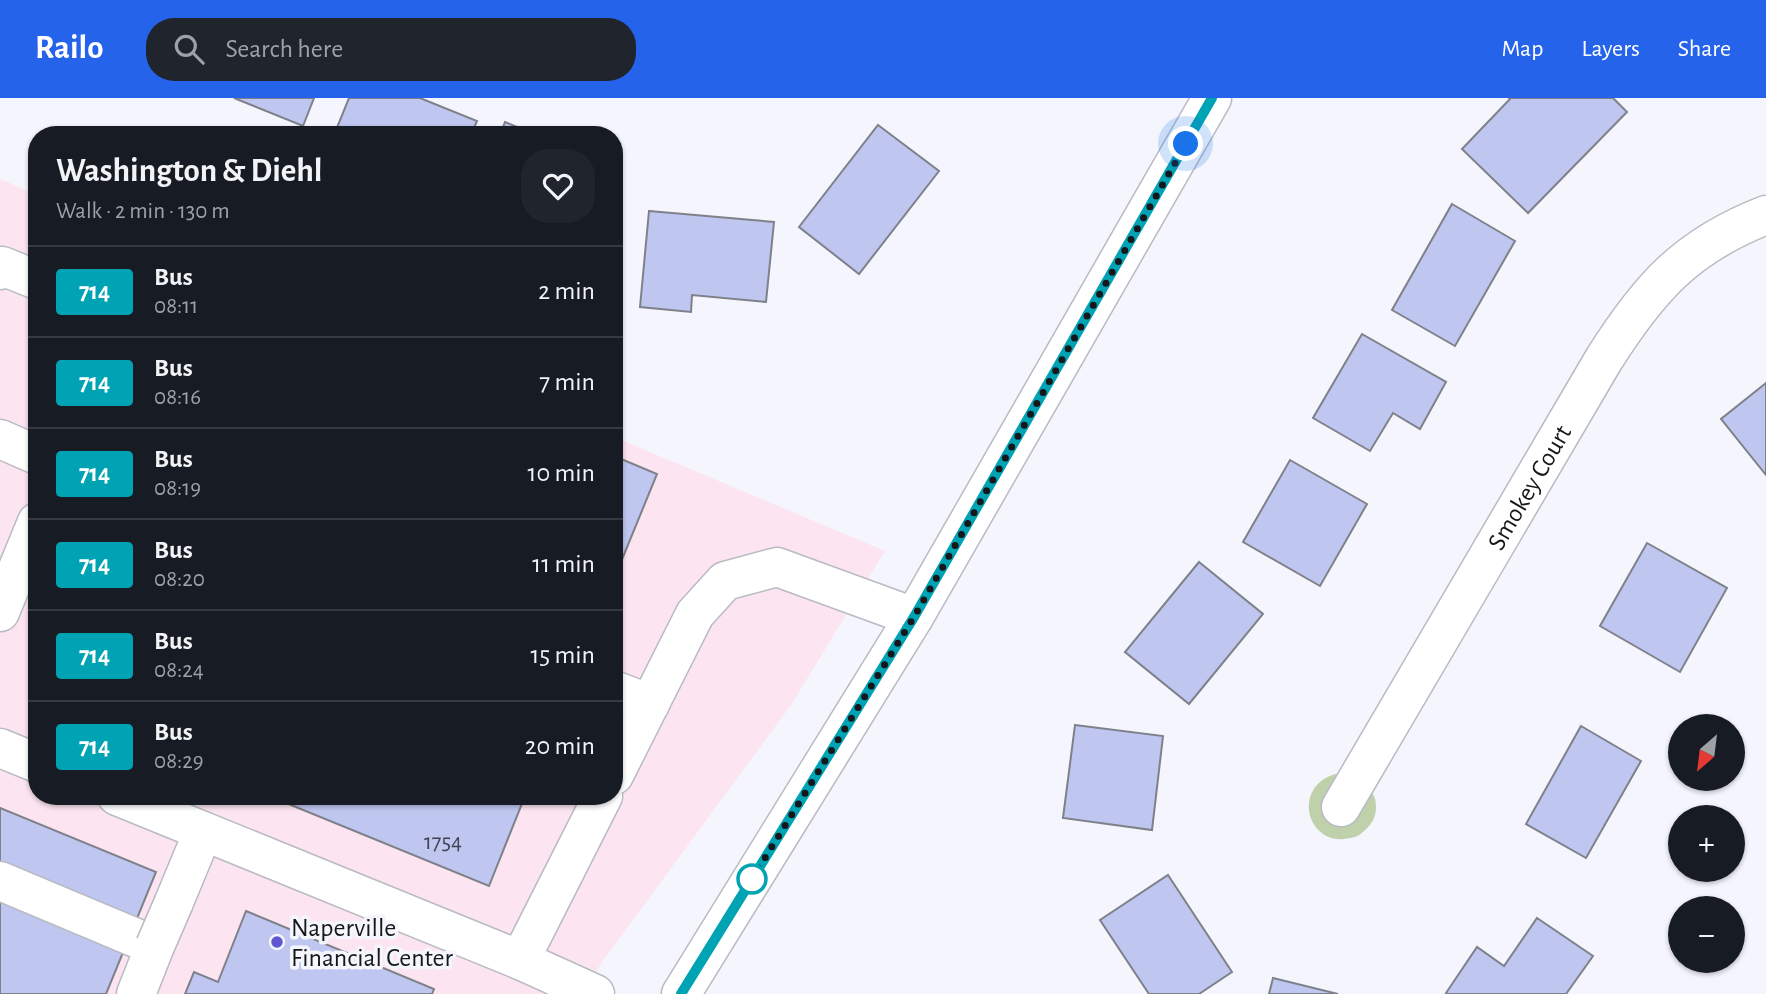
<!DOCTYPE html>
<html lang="en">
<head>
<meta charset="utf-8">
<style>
  body { margin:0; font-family:"Alegreya Sans",sans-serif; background:#20242c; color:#f1f3f6; height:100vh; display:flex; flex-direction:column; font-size:26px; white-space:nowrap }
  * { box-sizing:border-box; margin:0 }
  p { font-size:23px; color:#9ea1a6 }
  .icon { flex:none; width:38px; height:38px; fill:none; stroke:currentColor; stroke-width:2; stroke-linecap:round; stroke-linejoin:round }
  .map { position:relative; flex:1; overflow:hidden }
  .side { position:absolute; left:28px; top:28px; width:595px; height:679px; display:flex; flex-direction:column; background:#171b24; border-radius:28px; box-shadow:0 2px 5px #0004 }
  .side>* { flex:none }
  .badge { padding:0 14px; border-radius:5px; font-size:24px; line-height:46px }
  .needle { width:46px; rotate:208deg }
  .fabs { position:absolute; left:1668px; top:616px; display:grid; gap:14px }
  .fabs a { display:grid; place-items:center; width:77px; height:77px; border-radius:50%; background:#171b24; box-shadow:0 2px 5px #0004; font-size:35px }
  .you { position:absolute; width:35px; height:35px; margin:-18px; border:5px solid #fff; border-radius:50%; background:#1a73e8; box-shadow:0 0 0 10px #1a73e833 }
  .map>.badge { position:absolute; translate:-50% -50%; box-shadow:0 0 0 4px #fff }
  .round { display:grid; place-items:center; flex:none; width:74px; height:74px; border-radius:28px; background:#20242c }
  .head { display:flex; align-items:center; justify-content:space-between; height:119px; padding:0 28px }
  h1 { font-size:33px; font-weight:700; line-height:52px }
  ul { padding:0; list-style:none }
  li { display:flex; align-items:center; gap:21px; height:91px; padding:0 28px; border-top:2px solid #363941 }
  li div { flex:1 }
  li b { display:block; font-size:26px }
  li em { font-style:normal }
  li .badge { min-width:77px; font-weight:700; text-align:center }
  header { display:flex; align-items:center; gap:42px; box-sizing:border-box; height:98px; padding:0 35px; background:#2563eb; color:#fff }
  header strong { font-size:33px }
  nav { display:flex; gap:38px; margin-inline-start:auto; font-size:24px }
  .search { width:490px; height:63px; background:#20242c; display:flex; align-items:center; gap:18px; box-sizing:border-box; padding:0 24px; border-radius:28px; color:#9ea1a6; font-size:26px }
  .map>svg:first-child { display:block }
  .commercial { fill:#fce4f0 }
  .green { fill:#bfd1ab }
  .building { fill:#bfc7f0; stroke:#7f818a; stroke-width:2 }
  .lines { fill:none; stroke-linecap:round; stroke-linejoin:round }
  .minor-casing { stroke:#b9bbc4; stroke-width:41 }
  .major-casing { stroke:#b9bbc4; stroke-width:41 }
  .minor { stroke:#fff; stroke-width:38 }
  .major { stroke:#fff; stroke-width:38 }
  .minor-bridge-casing { stroke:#b9bbc4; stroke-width:41; stroke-linecap:butt }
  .minor-bridge { stroke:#fff; stroke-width:38 }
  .line-casing { stroke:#fff; stroke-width:16 }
  .line { stroke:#00a3b4; stroke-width:10 }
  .walk { stroke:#16171a; stroke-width:7; stroke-dasharray:0 12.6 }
  .stop-dot { fill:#fff; stroke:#00a3b4; stroke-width:3.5 }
  .poi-dot { fill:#5f58d1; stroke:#f4f5fd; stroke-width:2.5 }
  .labels { text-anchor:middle; stroke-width:7; stroke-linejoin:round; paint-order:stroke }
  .number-label { font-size:23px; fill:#404350 }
  .street-label { font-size:26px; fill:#16171a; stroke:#f4f5fd }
  .poi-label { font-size:26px; fill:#16171a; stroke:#f4f5fd; text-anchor:start }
</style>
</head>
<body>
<header>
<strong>Railo</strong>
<div class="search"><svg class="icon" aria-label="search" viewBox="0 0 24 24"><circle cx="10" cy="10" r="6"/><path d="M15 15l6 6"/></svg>Search here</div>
<nav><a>Map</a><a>Layers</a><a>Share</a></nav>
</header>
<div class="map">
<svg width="1766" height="896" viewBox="0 0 1766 896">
  <rect width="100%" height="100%" fill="#f4f5fd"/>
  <path class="commercial" d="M0,81L37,97V698H614V339L885,453L791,607L602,864L582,896H0Z"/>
  <path class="green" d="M1346,674C1360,684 1377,690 1376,710C1376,719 1371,727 1364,733C1358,739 1352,740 1344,741C1304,745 1290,680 1346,674Z"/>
  <g class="building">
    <path d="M234,0H314L303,28Z"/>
    <path d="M349,0H420L477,23L471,37H334Z"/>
    <path d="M1509,0H1613L1627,14L1528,115L1462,51L1510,1Z"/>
    <path d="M505,24L537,37H500Z"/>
    <path d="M878,27L939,73L859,176L799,129Z"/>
    <path d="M1452,106L1515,143L1455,248L1392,212Z"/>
    <path d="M649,113L774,124L766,204L692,197L691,214L640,209Z"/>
    <path d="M1362,236L1446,284L1420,331L1393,315L1370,353L1313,320Z"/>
    <path d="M1766,285V377L1721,321Z"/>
    <path d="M614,358L657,376L614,481Z"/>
    <path d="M1290,362L1367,406L1320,488L1243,444Z"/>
    <path d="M1647,445L1727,490L1680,574L1600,528Z"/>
    <path d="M1199,464L1263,516L1189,606L1125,554Z"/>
    <path d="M1075,627L1163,638L1152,732L1063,720Z"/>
    <path d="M1581,628L1641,663L1586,760L1526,726Z"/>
    <path d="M269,698H525L489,788Z"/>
    <path d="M0,710L156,774L106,896H0Z"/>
    <path d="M1168,777L1232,874L1199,896H1149L1100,822Z"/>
    <path d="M246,813L434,891L432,896H185L194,874L218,884Z"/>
    <path d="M1537,820L1593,858L1566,896H1448L1446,895L1477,849L1504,868Z"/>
    <path d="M1273,880L1338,896H1269Z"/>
  </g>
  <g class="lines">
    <g class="minor-casing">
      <g id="minor">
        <path d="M0,172L2,168L37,182"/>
        <path d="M0,341L37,357"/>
        <path d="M0,514L37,424"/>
        <path d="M614,592L650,606"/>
        <path d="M0,650L37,665"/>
        <path d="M614,677L695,516L725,483L777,469L914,519"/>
        <path d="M117,698L520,862L595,896"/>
        <path id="s1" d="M1341,709L1604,261C1649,190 1686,148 1766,117"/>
        <path d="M0,783L155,848L136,896"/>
        <path d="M174,804L203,734"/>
        <path d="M520,862L603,698"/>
      </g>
    </g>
    <g class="major-casing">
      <path id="major" d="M681,896L914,519L1212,0"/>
    </g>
    <use href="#minor" class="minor"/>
    <use href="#major" class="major"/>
    <g class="minor-bridge-casing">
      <path id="minor-bridge" d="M155,848L174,804"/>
    </g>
    <use href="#minor-bridge" class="minor-bridge"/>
  </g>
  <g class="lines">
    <g class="line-casing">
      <path id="line" d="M681,896L914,519L1212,0"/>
    </g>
    <use href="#line" class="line"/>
    <path class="walk" d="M752,781L914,519L1186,46"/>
  </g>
  <circle class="stop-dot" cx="752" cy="781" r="14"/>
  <circle class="poi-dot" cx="277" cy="844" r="7"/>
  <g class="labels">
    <g class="number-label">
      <text x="443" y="751">1754</text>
    </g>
    <g class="street-label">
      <text dy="9" stroke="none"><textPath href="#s1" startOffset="371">Smokey Court</textPath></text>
    </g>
    <g class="poi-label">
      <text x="291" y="838">Naperville<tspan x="291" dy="30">Financial Center</tspan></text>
    </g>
  </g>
</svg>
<div class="fabs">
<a><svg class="needle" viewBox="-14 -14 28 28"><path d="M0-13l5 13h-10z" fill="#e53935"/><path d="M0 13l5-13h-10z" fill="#9ea1a6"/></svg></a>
<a>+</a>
<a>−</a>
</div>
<div class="you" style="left:1186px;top:46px"></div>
<section class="side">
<div class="head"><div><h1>Washington &amp; Diehl</h1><p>Walk · 2 min · 130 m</p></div><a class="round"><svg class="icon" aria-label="heart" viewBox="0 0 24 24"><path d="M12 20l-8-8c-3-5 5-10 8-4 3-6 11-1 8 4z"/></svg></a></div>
<ul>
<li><span class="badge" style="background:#00a3b4;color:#fff">714</span><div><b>Bus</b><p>08:11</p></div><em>2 min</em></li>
<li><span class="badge" style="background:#00a3b4;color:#fff">714</span><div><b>Bus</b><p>08:16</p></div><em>7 min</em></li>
<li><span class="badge" style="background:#00a3b4;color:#fff">714</span><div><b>Bus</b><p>08:19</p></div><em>10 min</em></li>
<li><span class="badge" style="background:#00a3b4;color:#fff">714</span><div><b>Bus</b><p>08:20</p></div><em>11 min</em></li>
<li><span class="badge" style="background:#00a3b4;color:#fff">714</span><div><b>Bus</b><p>08:24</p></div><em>15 min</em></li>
<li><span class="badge" style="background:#00a3b4;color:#fff">714</span><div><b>Bus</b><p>08:29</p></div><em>20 min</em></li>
</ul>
</section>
</div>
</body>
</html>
